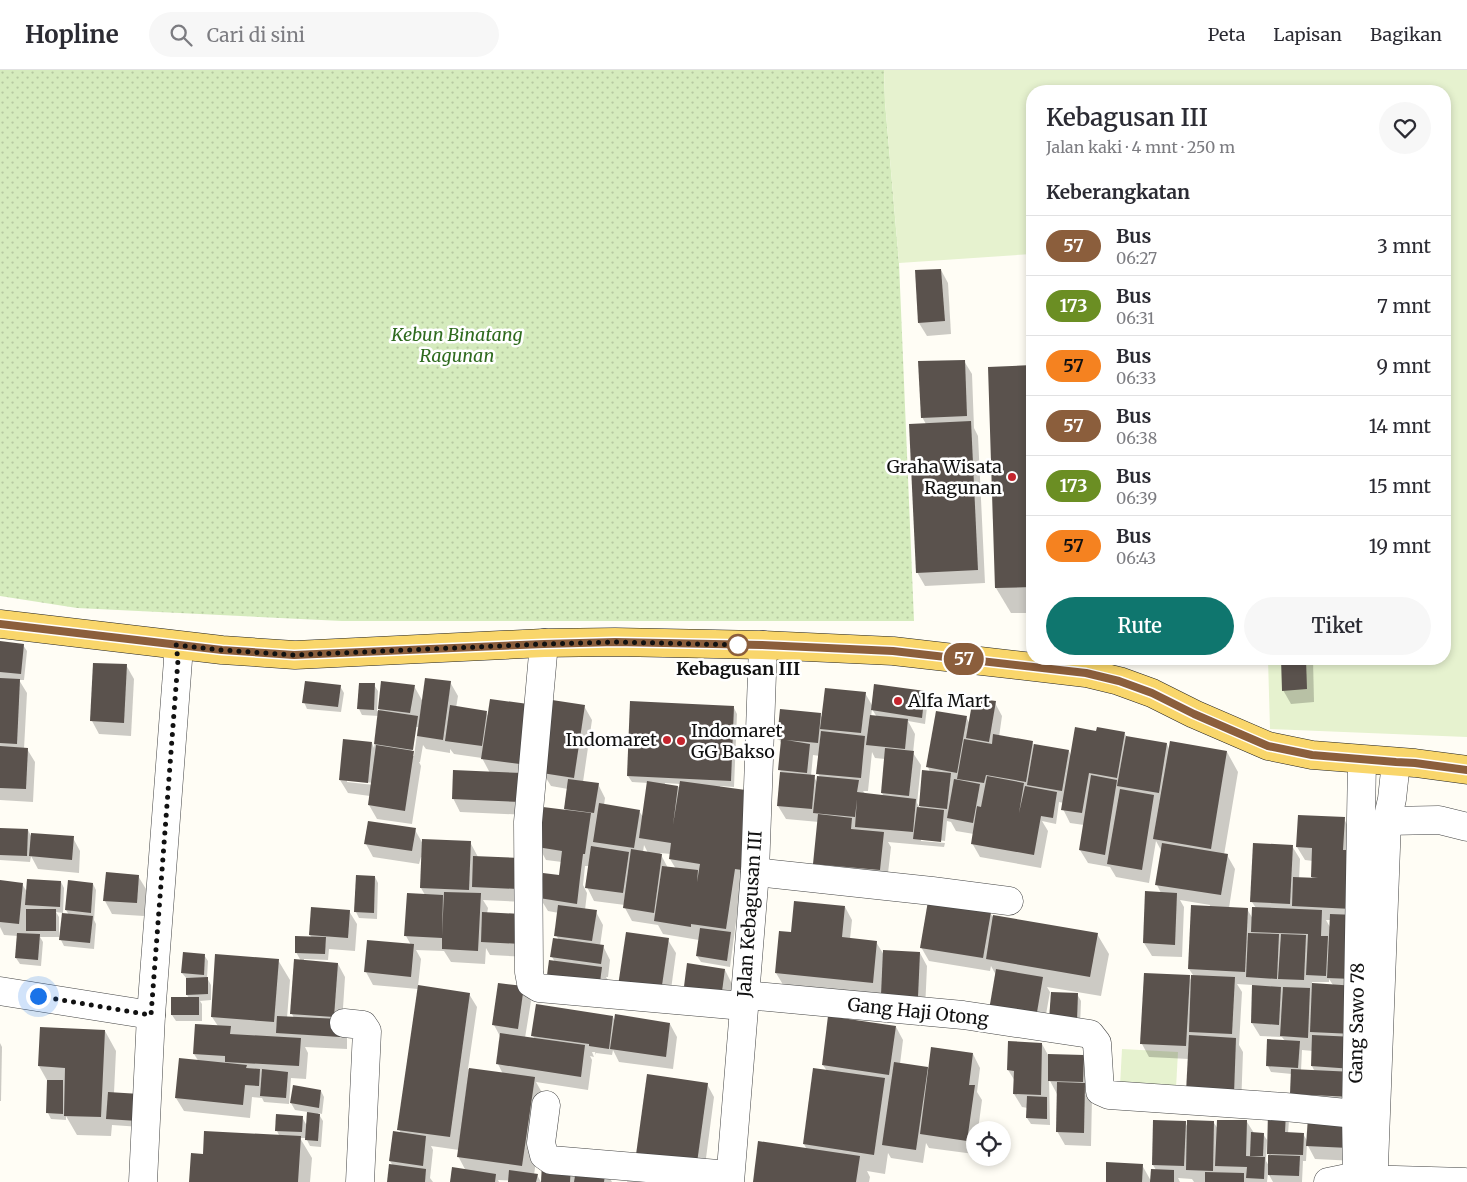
<!DOCTYPE html>
<html lang="id">
<head>
<meta charset="utf-8">
<style>
  body { margin:0; font-family:Merriweather,serif; background:#f7f7f7; color:#2b2b33; height:100vh; display:flex; flex-direction:column; font-size:19px; white-space:nowrap }
  * { box-sizing:border-box; margin:0 }
  p { font-size:16px; color:#7c7c81 }
  .icon { flex:none; width:28px; height:28px; fill:none; stroke:currentColor; stroke-width:2; stroke-linecap:round; stroke-linejoin:round }
  .map { position:relative; flex:1; overflow:hidden }
  .details { position:absolute; left:1026px; top:15px; width:425px; height:580px; display:flex; flex-direction:column; background:#fff; border-radius:20px; box-shadow:0 2px 8px #0003 }
  .details>* { flex:none }
  .badge { padding:0 10px; border-radius:16px; font-size:18px; line-height:32px }
  .fabs { position:absolute; left:966px; top:1051px; display:grid; gap:10px }
  .fabs a { display:grid; place-items:center; width:45px; height:45px; border-radius:50%; background:#fff; box-shadow:0 2px 8px #0003; font-size:25px }
  .you { position:absolute; width:25px; height:25px; margin:-12px; border:4px solid #fff; border-radius:50%; background:#1a73e8; box-shadow:0 0 0 8px #1a73e833 }
  .map>.badge { position:absolute; translate:-50% -50%; box-shadow:0 0 0 2px #fff }
  h2 { padding:0 20px; font-size:19px; line-height:45px }
  .round { display:grid; place-items:center; flex:none; width:52px; height:52px; border-radius:26px; background:#f7f7f7 }
  .head { display:flex; align-items:center; justify-content:space-between; height:85px; padding:0 20px }
  h1 { font-size:24px; font-weight:600; line-height:38px }
  .action { display:flex; gap:10px; margin-top:auto; padding:10px 20px }
  .action a { flex:1; height:58px; border-radius:30px; background:#0f766e; color:#fff; font-size:20px; font-weight:600; line-height:58px; text-align:center }
  .action a+a { background:#f7f7f7; color:#2b2b33 }
  ul { padding:0; list-style:none }
  li { display:flex; align-items:center; gap:15px; height:60px; padding:0 20px; border-top:1px solid #e1e1e2 }
  li div { flex:1 }
  li b { display:block; font-size:19px }
  li em { font-style:normal }
  li .badge { min-width:55px; font-weight:700; text-align:center }
  header { display:flex; align-items:center; gap:30px; box-sizing:border-box; height:70px; padding:0 25px; background:#fff; border-bottom:1px solid #e1e1e2 }
  header strong { font-size:24px }
  nav { display:flex; gap:28px; margin-inline-start:auto; font-size:18px }
  .search { width:350px; height:45px; background:#f7f7f7; display:flex; align-items:center; gap:12px; box-sizing:border-box; padding:0 18px; border-radius:28px; color:#7c7c81; font-size:19px }
  .map>svg:first-child { display:block }
  .park { fill:url(#park-dots) }
  .pitch { fill:#e6f2cf }
  .shadow { fill:#0003; fill-rule:evenodd }
  .building { fill:#5a524d }
  .lines { fill:none; stroke-linecap:round; stroke-linejoin:round }
  .minor-casing { stroke:#444; stroke-width:29 }
  .major-casing { stroke:#222; stroke-width:29 }
  .minor { stroke:#fff; stroke-width:28 }
  .major { stroke:#f9d66b; stroke-width:28 }
  .line-casing { stroke:#fff; stroke-width:11 }
  .line { stroke:#8b5e3c; stroke-width:8 }
  .walk { stroke:#111; stroke-width:5; stroke-dasharray:0 9 }
  .poi-dot { fill:#c4262e; stroke:#fff; stroke-width:2 }
  .stop-dot { fill:#fff; stroke:#8b5e3c; stroke-width:2.5 }
  .labels { text-anchor:middle; stroke-width:5; stroke-linejoin:round; paint-order:stroke }
  .park-label { font-size:18px; font-style:italic; fill:#2f6b1f; stroke:#fff }
  .poi-label { font-size:18px; fill:#111; stroke:#fff; text-anchor:end }
  .stop-label { font-size:18px; font-weight:bold; fill:#111; stroke:#fff }
  .street-label { font-size:18px; fill:#111; stroke:#fff }
</style>
</head>
<body>
<header>
<strong>Hopline</strong>
<div class="search"><svg class="icon" aria-label="search" viewBox="0 0 24 24"><circle cx="10" cy="10" r="6"/><path d="M15 15l6 6"/></svg>Cari di sini</div>
<nav><a>Peta</a><a>Lapisan</a><a>Bagikan</a></nav>
</header>
<div class="map">
<svg width="1467" height="1112" viewBox="0 0 1467 1112">
  <defs>
    <pattern id="park-dots" width="8" height="8" patternUnits="userSpaceOnUse" patternTransform="scale(1.25)"><rect width="8" height="8" fill="#d5ebbd"/><path d="M2 2h.1M6 6h.1" fill="none" stroke="#b6c8a1" stroke-width="1.8" stroke-linecap="round"/></pattern>
  </defs>
  <rect width="100%" height="100%" fill="#fffdf5"/>
  <path class="park" d="M0,0H884L885,32L899,193L914,551H342L77,538L0,526Z"/>
  <g class="pitch">
    <path d="M884,0H1467V667L1270,659L1268,589H1445V21H1032V184L899,193L885,32Z"/>
    <path d="M1122,979L1178,982L1176,1018L1120,1016Z"/>
  </g>
  <g class="shadow">
    <path d="M941,200L948,213L951,264L927,266L919,253Z"/>
    <path d="M964,291L972,304L974,358L978,366L985,513L925,516L917,502L926,354L922,347Z"/>
    <path d="M1032,297V543H1011L996,518L989,298Z"/>
    <path d="M0,572L23,575L27,581L24,610H19L27,623L24,679H27L35,692L33,732L0,730Z"/>
    <path d="M1282,589H1313L1314,632L1291,634L1283,620Z"/>
    <path d="M126,595L134,609L131,666L99,664L92,651Z"/>
    <path d="M450,612L458,626L456,638L486,642L488,646L527,636L528,745L460,742L453,728L490,703L482,688L454,684L450,679V683L426,679L423,675L420,692H419L421,696L412,754L377,749L369,735L370,726L348,723L340,710L372,673L374,678L379,646L362,645L359,639L374,615L378,621L377,641L381,642L378,637L414,616L423,632ZM415,657H418L414,686H411ZM347,710L374,713V715L347,712Z"/>
    <path d="M340,616L344,623L341,642L307,639L304,632Z"/>
    <path d="M924,622L928,629L925,654L908,651L915,664L913,683L921,695L917,733L920,738L924,701L930,702L928,697L966,647L970,654L995,633L1002,646L999,667L1032,672L1034,675L1069,681L1071,686L1097,662L1124,663L1127,667L1167,674L1169,679L1227,682L1238,702L1224,785H1227L1235,799L1229,838L1247,839L1253,849L1256,838L1252,832L1292,776L1300,789L1299,809H1312L1313,791L1305,790L1297,777L1299,746L1344,749L1351,762L1360,1040L1299,1037L1292,1004L1271,1002L1268,996L1285,971L1282,967L1260,966L1252,953L1254,917L1252,915L1237,914L1242,922L1239,975L1243,982L1241,1037L1189,989L1149,987L1142,974L1189,906L1192,912L1193,905L1189,899L1210,835L1180,830L1184,837L1182,887L1152,886L1144,873L1161,823L1157,815L1162,782L1156,771L1149,813L1116,807L1110,797L1088,793L1080,780L1084,755L1070,753L1063,739L1064,733L1059,732L1056,754L1042,751L1048,761L1041,798L980,787L972,773L974,764L956,761L951,752L947,751L945,771L921,768V771L945,773L944,777L888,772L891,777L887,812L822,807L815,794L819,752L786,749L778,736L782,675L779,669L820,644L823,649L865,623L873,637ZM872,639L875,644L877,647H871ZM872,682L875,688L885,689L882,723L884,727L866,725L863,721H868ZM813,685L820,686L818,703L820,707L817,712L814,707L811,706ZM1326,850H1331V859ZM1329,909L1333,915L1312,914V912H1329ZM1302,980L1313,981L1312,996L1315,1002L1301,1001Z"/>
    <path d="M584,636L592,650L583,712L598,714L605,728L604,735L639,741L643,747L648,713L632,712L628,706L734,638L737,644L734,717L720,716V718L753,723L730,897L701,892L697,886L699,870L663,864L658,855L632,851L625,838V835L594,831L587,817L590,796H585L583,815L587,823L585,840L596,842L603,855L600,876H603L610,890L608,907H606L609,912L606,933L555,892L552,887L559,870L556,865L559,843L548,841L540,828L561,807L562,792L546,790L539,777L565,741L568,719L551,716L543,703ZM665,713L680,714V717L665,715ZM644,775L648,783L643,782ZM660,783L671,784L670,789L676,799L668,798Z"/>
    <path d="M0,759L28,760L32,768H73L80,781L79,803L38,799L31,786L30,792L0,790Z"/>
    <path d="M415,760L423,774L470,772L478,787L519,789L525,832L483,830L488,838L487,844L528,887L490,885L486,878L485,894L451,892L444,881L416,880L421,889L418,916L469,924L477,937L468,999L503,1004L498,994L501,968L494,955L523,918L531,931L525,968L535,969L533,966L613,947L615,951L670,954L677,967L673,999L619,992L613,980L612,985L596,983V985L595,982H592L594,987L590,986L592,990L588,1020L536,1012L545,1028L534,1105H537L541,1112L498,1110L499,1112H451L466,1101L458,1086L459,1080L431,1076L433,1080L430,1108L433,1112H388L393,1096L390,1091L394,1063L401,1064L399,1059L418,919L373,915L366,902L411,875L406,866L408,825H425L421,818L422,787H421L419,794L373,787L366,774Z"/>
    <path d="M138,806L146,819L144,846L112,844L105,831Z"/>
    <path d="M375,807L378,813L377,849L359,848L356,842Z"/>
    <path d="M61,812L64,818L63,844L69,845L66,840L93,814L96,820L94,850L96,854L94,879L64,876L61,870L63,843L56,842L59,847V867H40L43,872L41,896L20,894L16,888L18,866L4,865L0,857V815L22,814L27,822Z"/>
    <path d="M845,837L852,850L850,869L876,872L884,885L920,883L927,896L925,940L788,923L776,903L793,863Z"/>
    <path d="M349,841L357,854L355,881L329,879L328,890L304,889V891L338,894L345,907L342,954L347,964V979L305,977L308,983L306,1009L291,1008L289,1034L264,1032L262,1028L252,1027L250,1048L184,1041L176,1028L199,992L194,984L196,955L218,956L212,947L278,890L290,910L287,948H294L292,944L301,891L296,882L312,868L310,865Z"/>
    <path d="M990,843L993,847L1097,864L1109,884L1101,926L1047,917L1050,922L1043,961L996,905L991,896L990,901L929,891L921,877Z"/>
    <path d="M668,870L676,883L669,934L627,929Z"/>
    <path d="M204,885L208,891L207,908L211,915V930L200,931L202,934V951H176L172,945L189,928L187,925V909L182,903Z"/>
    <path d="M725,900L732,914L728,942L692,937Z"/>
    <path d="M1052,923L1077,924L1081,931L1080,957Z"/>
    <path d="M896,957L903,970L900,994L930,998L973,984L980,998L977,1022L982,1030L978,1060H975L974,1084L929,1078L926,1073L923,1093L891,1088L888,1083L885,1104L867,1101L870,1107L869,1112H754L807,1080L804,1074L814,1000L827,1001L823,995Z"/>
    <path d="M41,958L105,961L116,981L114,1023L141,1057L112,1055L111,1066L77,1065L66,1046V1050L51,1049L48,1043V1012L39,996Z"/>
    <path d="M0,973L2,977L1,1031H0Z"/>
    <path d="M1042,974L1048,985L1083,986L1091,999L1092,1027L1091,1076L1065,1075L1057,1061V1024L1049,1009L1050,1055L1031,1054L1027,1048L1028,1038L1022,1037L1014,1024L1015,1011L1008,1000Z"/>
    <path d="M707,1014L714,1027L703,1111L709,1112H627L629,1100Z"/>
    <path d="M294,1016L321,1021L324,1027L322,1044L318,1043L323,1051L321,1077L310,1076L306,1068H300L312,1088L310,1112H190L204,1085L280,1067L277,1061L302,1047L307,1056L308,1042L295,1040L291,1033Z"/>
    <path d="M1269,1043L1289,1050L1288,1064H1303L1308,1072L1350,1051L1356,1091L1315,1089L1307,1074L1306,1091H1303L1302,1112H1273L1268,1103L1267,1112H1194L1192,1109L1178,1108L1180,1112H1107L1142,1095L1151,1111L1156,1100L1153,1095L1185,1052L1188,1058L1214,1053L1218,1059L1247,1052L1254,1063L1263,1064L1267,1070L1266,1091L1269,1096Z"/>
    <path d="M543,1094L605,1100L612,1112H542Z"/>
  </g>
  <g class="building">
    <path d="M941,199L945,251L918,253L915,200Z"/>
    <path d="M965,290L967,346L921,348L918,291Z"/>
    <path d="M1032,295V517L995,518L988,297Z"/>
    <path d="M971,351L978,500L916,503L909,354Z"/>
    <path d="M0,571L24,574L21,604L0,602Z"/>
    <path d="M1281,589H1306L1307,619L1282,621Z"/>
    <path d="M93,593L127,594L124,653L90,651Z"/>
    <path d="M0,608L20,609L17,674L0,673Z"/>
    <path d="M425,608L451,611L443,670L417,666Z"/>
    <path d="M305,611L341,615L338,637L302,633Z"/>
    <path d="M381,611L415,615L410,643L378,639Z"/>
    <path d="M359,613H375L374,640L357,639Z"/>
    <path d="M874,614L925,621L922,648L871,640Z"/>
    <path d="M825,618L866,622L861,663L820,659Z"/>
    <path d="M973,628L996,631L989,672L966,668Z"/>
    <path d="M490,629L528,634L520,694L481,689Z"/>
    <path d="M552,630L585,635L574,708L542,703Z"/>
    <path d="M630,631L734,636L731,711L627,706Z"/>
    <path d="M450,635L487,641L482,676L445,671Z"/>
    <path d="M780,639L821,643L818,673L786,670L810,674L807,703L778,700L781,670L777,669Z"/>
    <path d="M378,640L418,646L413,680L374,674Z"/>
    <path d="M936,641L967,646L957,703L926,697Z"/>
    <path d="M870,645L908,649L905,679L866,675Z"/>
    <path d="M1075,657L1096,661L1097,657L1125,662L1117,708L1089,703L1082,743L1061,740Z"/>
    <path d="M821,661L865,666L861,708L816,704Z"/>
    <path d="M993,664L1033,671L1026,712L986,705L984,713L957,709L964,669L992,674Z"/>
    <path d="M1126,666L1167,673L1159,723L1117,716Z"/>
    <path d="M343,669L372,672L368,713L339,710Z"/>
    <path d="M1170,671L1227,681L1211,779L1153,769Z"/>
    <path d="M1034,674L1069,680L1062,721L1027,715Z"/>
    <path d="M376,675L414,681L405,741L368,735Z"/>
    <path d="M0,676L28,678L26,719L0,718Z"/>
    <path d="M885,678L914,681L909,726L881,723Z"/>
    <path d="M453,700L522,703L521,732L452,729Z"/>
    <path d="M922,700L951,703L947,739L919,736Z"/>
    <path d="M780,702L815,705L812,739L777,736Z"/>
    <path d="M1091,705L1117,710L1105,785L1079,780Z"/>
    <path d="M817,706L859,710L857,722L916,729L913,762L855,757L857,729L855,747L813,743Z"/>
    <path d="M987,706L1024,713L1019,743L1025,716L1057,722L1053,748L1041,746L1034,785L971,774L977,736L981,737Z"/>
    <path d="M568,709L599,713L594,743L564,739Z"/>
    <path d="M954,709L980,714L973,753L947,748Z"/>
    <path d="M647,711L678,716L673,755L680,711L753,721L742,800L735,799L726,859L691,854V857L654,851L662,796L698,800L697,812L700,794L669,789L671,773L639,768Z"/>
    <path d="M1120,719L1154,725L1142,800L1107,794Z"/>
    <path d="M599,733L640,740L634,778L593,772Z"/>
    <path d="M543,737L591,743L585,784H583L580,808L570,806L580,808L577,834L539,828L543,803L559,805L562,781L537,777Z"/>
    <path d="M917,737L944,740L941,772L913,769Z"/>
    <path d="M818,744L852,748L851,759L884,762L880,800L813,794Z"/>
    <path d="M1298,745L1345,747L1343,780H1351L1352,839L1292,836L1293,807L1318,808L1311,807L1312,778L1296,777Z"/>
    <path d="M368,751L416,758L412,781L364,774Z"/>
    <path d="M0,758L28,759L27,786L0,785Z"/>
    <path d="M31,763L74,766L72,790L29,786Z"/>
    <path d="M422,769L471,771L469,820L420,818Z"/>
    <path d="M1162,773L1228,784L1221,825L1155,815Z"/>
    <path d="M1253,773L1293,775L1290,834L1250,832Z"/>
    <path d="M591,776L629,782L623,823L585,818Z"/>
    <path d="M631,779L662,784L654,843L623,838Z"/>
    <path d="M473,786L520,788L518,819L472,817Z"/>
    <path d="M106,802L139,805L137,833L103,831Z"/>
    <path d="M356,805L375,806L374,843L354,842Z"/>
    <path d="M27,809L61,811L60,837L25,835Z"/>
    <path d="M0,810L23,813L19,854L0,852Z"/>
    <path d="M68,810L93,813L91,843L65,840Z"/>
    <path d="M1145,821L1177,823L1175,875L1143,873Z"/>
    <path d="M444,822L481,823L478,881L442,879V868L404,866L407,823L443,825L442,866Z"/>
    <path d="M794,831L845,836L842,867L877,871L873,913L775,903L779,861L791,862Z"/>
    <path d="M928,831L991,842L983,888L920,878Z"/>
    <path d="M558,835L597,840L592,871L554,866Z"/>
    <path d="M1191,835L1248,838L1245,902L1188,899Z"/>
    <path d="M311,837L350,840L348,868L309,865Z"/>
    <path d="M1252,837L1322,840L1321,866H1328L1326,906L1306,905L1308,864L1251,862Z"/>
    <rect x="26" y="839" width="30" height="22"/>
    <path d="M482,842L522,844L521,874L481,872Z"/>
    <path d="M62,843L93,846L90,873L59,870Z"/>
    <path d="M1330,844L1356,845L1353,909L1327,908Z"/>
    <path d="M993,845L1098,863L1090,907L986,889Z"/>
    <path d="M700,858L731,862L727,891L696,886Z"/>
    <path d="M626,862L669,868L661,922L618,916Z"/>
    <path d="M17,863L40,864L38,890L15,888Z"/>
    <path d="M1248,863L1279,864L1277,909L1246,907Z"/>
    <path d="M1281,864L1306,865L1304,910L1278,909Z"/>
    <path d="M295,866L326,867L325,884L295,883Z"/>
    <path d="M553,868L604,875L601,894L550,887Z"/>
    <path d="M367,870L414,874L411,907L364,902Z"/>
    <path d="M883,880L920,882L918,927L881,925Z"/>
    <path d="M183,882L205,884L204,905L181,903Z"/>
    <path d="M215,884L279,889L274,952L211,947Z"/>
    <path d="M294,889L338,893L334,947L290,944Z"/>
    <path d="M549,890L602,897L599,920L546,913Z"/>
    <path d="M687,893L725,899L721,929L683,924Z"/>
    <path d="M996,899L1043,907L1036,948L989,940Z"/>
    <path d="M1144,903L1190,905L1186,976L1140,974Z"/>
    <path d="M1191,905L1235,907L1232,964L1189,962Z"/>
    <path d="M208,907V924L186,925V908Z"/>
    <path d="M498,913L524,916L518,959L492,955Z"/>
    <path d="M1312,913L1356,916L1354,964L1310,962Z"/>
    <path d="M418,915L470,923L450,1067L397,1060Z"/>
    <path d="M1252,915L1281,917L1279,955L1251,953Z"/>
    <path d="M1283,917L1310,918L1308,968L1280,966Z"/>
    <path d="M1051,922L1078,923L1077,951L1049,950Z"/>
    <rect x="171" y="927" width="28" height="18"/>
    <path d="M536,934L613,946L609,979L589,976V974L531,966Z"/>
    <path d="M615,944L670,953L666,987L610,979Z"/>
    <path d="M277,946L340,949V967L276,963Z"/>
    <path d="M828,946L896,956L889,1005L822,995Z"/>
    <path d="M195,954L231,956L230,964L301,968L299,996L225,992V986L193,984Z"/>
    <path d="M40,957L105,960L101,1047L64,1046L65,998L38,996Z"/>
    <path d="M500,963L585,975L581,1007L496,994Z"/>
    <path d="M1189,965L1236,968L1234,1024L1186,1022Z"/>
    <path d="M1312,965L1355,967L1353,999L1311,996Z"/>
    <path d="M1267,969L1300,971L1298,998L1266,996Z"/>
    <path d="M1008,971L1042,973L1041,1025L1013,1024L1014,1001L1007,1000Z"/>
    <path d="M931,977L973,983L969,1015H975L967,1071L920,1064Z"/>
    <path d="M1048,984L1084,985L1083,1012L1048,1011Z"/>
    <path d="M179,988L247,995L246,998L260,999L259,1016L245,1015L243,1035L175,1028Z"/>
    <path d="M894,992L928,997L916,1080L882,1075Z"/>
    <path d="M469,998L535,1007L522,1096L457,1087Z"/>
    <path d="M813,998L885,1008L874,1085L803,1074Z"/>
    <path d="M262,999L288,1002L286,1028L260,1026Z"/>
    <path d="M1291,999L1354,1002L1353,1027L1290,1024Z"/>
    <path d="M647,1004L708,1013L696,1100L635,1092Z"/>
    <path d="M47,1010H63V1044L46,1043Z"/>
    <path d="M1057,1012L1085,1013L1084,1063L1056,1062Z"/>
    <path d="M293,1015L321,1020L319,1038L290,1033Z"/>
    <path d="M108,1022L140,1024L138,1051L106,1049Z"/>
    <path d="M1027,1026L1047,1027V1049L1026,1048Z"/>
    <path d="M307,1042L320,1044L318,1071L305,1070Z"/>
    <path d="M1268,1042H1286L1285,1062L1304,1063L1303,1085L1267,1084Z"/>
    <path d="M276,1044L303,1046L302,1062L275,1061Z"/>
    <path d="M1308,1047L1350,1050L1349,1078L1306,1076Z"/>
    <path d="M1153,1050L1186,1051L1184,1096L1152,1095Z"/>
    <path d="M1187,1050L1214,1051L1213,1101L1186,1100Z"/>
    <path d="M1217,1050H1247L1246,1086L1265,1087L1264,1109L1246,1108L1247,1097L1215,1096Z"/>
    <path d="M204,1061L301,1066L298,1112H189L191,1083L203,1084Z"/>
    <path d="M393,1061L426,1066L423,1096L389,1091Z"/>
    <path d="M1251,1062L1264,1063L1263,1086H1250Z"/>
    <path d="M758,1071L860,1086L856,1112H753Z"/>
    <path d="M1268,1085L1300,1086L1299,1106L1268,1105Z"/>
    <path d="M1106,1092L1143,1094L1142,1112H1106Z"/>
    <path d="M542,1093L571,1096L570,1112H541Z"/>
    <path d="M389,1094L426,1099L425,1112H387Z"/>
    <path d="M577,1094L606,1098L604,1112H574Z"/>
    <path d="M452,1097L496,1104L495,1112H450Z"/>
    <path d="M1151,1099L1174,1100V1112H1150Z"/>
    <path d="M509,1100L538,1104L536,1112H508Z"/>
    <path d="M1205,1102L1244,1103V1112H1205Z"/>
  </g>
  <g class="lines">
    <g class="minor-casing">
      <g id="minor">
        <path d="M544,573L528,752L529,902L531,913L539,918L743,936"/>
        <path d="M1387,751L1439,750L1467,757"/>
        <path d="M755,802L932,821L1009,831"/>
        <path d="M0,921L151,945"/>
        <path d="M745,925L963,945L1090,964L1097,973L1100,1021L1109,1025L1285,1037L1356,1044"/>
        <path d="M344,953L363,955L367,961L360,1112"/>
        <path d="M546,1035L541,1073L544,1085L551,1090L730,1105"/>
        <path d="M1374,1096L1387,751L1392,729L1396,692"/>
        <path d="M1357,1106L1356,1044L1362,690"/>
        <path d="M1357,1106L1361,1109L1465,1112"/>
        <path d="M143,1112L151,945L178,590L176,575"/>
        <path d="M730,1112L755,802L763,575"/>
        <path d="M1328,1112L1357,1106"/>
      </g>
    </g>
    <g class="major-casing">
      <path id="major" d="M0,554L222,580L295,585L544,573L615,572L763,575L893,581L1086,603L1119,611L1152,623L1194,644L1268,676L1312,685L1415,693L1467,700"/>
    </g>
    <use href="#minor" class="minor"/>
    <use href="#major" class="major"/>
  </g>
  <g class="lines">
    <g class="line-casing">
      <path id="line" d="M0,554L222,580L294,585L544,574L615,572L762,575L893,581L1086,603L1119,611L1152,623L1194,644L1268,676L1312,685L1396,692L1415,693L1467,700"/>
    </g>
    <use href="#line" class="line"/>
    <path class="walk" d="M38,926L151,945L178,590L176,575L222,580L294,585L544,574L615,572L744,575H738"/>
  </g>
  <g class="poi-dot">
    <circle cx="1012" cy="407" r="5"/>
    <circle cx="898" cy="631" r="5"/>
    <circle cx="667" cy="670" r="5"/>
    <circle cx="681" cy="671" r="5"/>
  </g>
  <circle class="stop-dot" cx="738" cy="575" r="10"/>
  <g class="labels">
    <g class="park-label">
      <text x="457" y="271">Kebun Binatang<tspan x="457" dy="21">Ragunan</tspan></text>
    </g>
    <g class="poi-label">
      <text x="1002" y="403">Graha Wisata<tspan x="1002" dy="21">Ragunan</tspan></text>
      <text x="908" y="637" text-anchor="start">Alfa Mart</text>
      <text x="691" y="667" text-anchor="start">Indomaret<tspan x="691" dy="21">GG Bakso</tspan></text>
      <text x="657" y="676">Indomaret</text>
    </g>
    <g class="stop-label">
      <text x="738" y="605">Kebagusan III</text>
    </g>
    <g class="street-label">
      <text transform="translate(750 844) rotate(-86)" y="6">Jalan Kebagusan III</text>
      <text transform="translate(918 942) rotate(6)" y="6">Gang Haji Otong</text>
      <text transform="translate(1357 953) rotate(-89)" y="6">Gang Sawo 78</text>
    </g>
  </g>
</svg>
<div class="fabs">
<a><svg class="icon" aria-label="locate" viewBox="0 0 24 24"><circle cx="12" cy="12" r="6"/><path d="M12 2v4M12 18v4M2 12h4M18 12h4"/></svg></a>
</div>
<div class="you" style="left:38px;top:926px"></div>
<b class="badge" style="left:964px;top:589px;background:#8b5e3c;color:#fff">57</b>
<section class="details">
<div class="head"><div><h1>Kebagusan III</h1><p>Jalan kaki · 4 mnt · 250 m</p></div><a class="round"><svg class="icon" aria-label="heart" viewBox="0 0 24 24"><path d="M12 20l-8-8c-3-5 5-10 8-4 3-6 11-1 8 4z"/></svg></a></div>
<h2>Keberangkatan</h2>
<ul>
<li><span class="badge" style="background:#8b5e3c;color:#fff">57</span><div><b>Bus</b><p>06:27</p></div><em>3 mnt</em></li>
<li><span class="badge" style="background:#6b8e23;color:#fff">173</span><div><b>Bus</b><p>06:31</p></div><em>7 mnt</em></li>
<li><span class="badge" style="background:#f58220;color:#111">57</span><div><b>Bus</b><p>06:33</p></div><em>9 mnt</em></li>
<li><span class="badge" style="background:#8b5e3c;color:#fff">57</span><div><b>Bus</b><p>06:38</p></div><em>14 mnt</em></li>
<li><span class="badge" style="background:#6b8e23;color:#fff">173</span><div><b>Bus</b><p>06:39</p></div><em>15 mnt</em></li>
<li><span class="badge" style="background:#f58220;color:#111">57</span><div><b>Bus</b><p>06:43</p></div><em>19 mnt</em></li>
</ul>
<div class="action"><a>Rute</a><a>Tiket</a></div>
</section>
</div>
</body>
</html>
